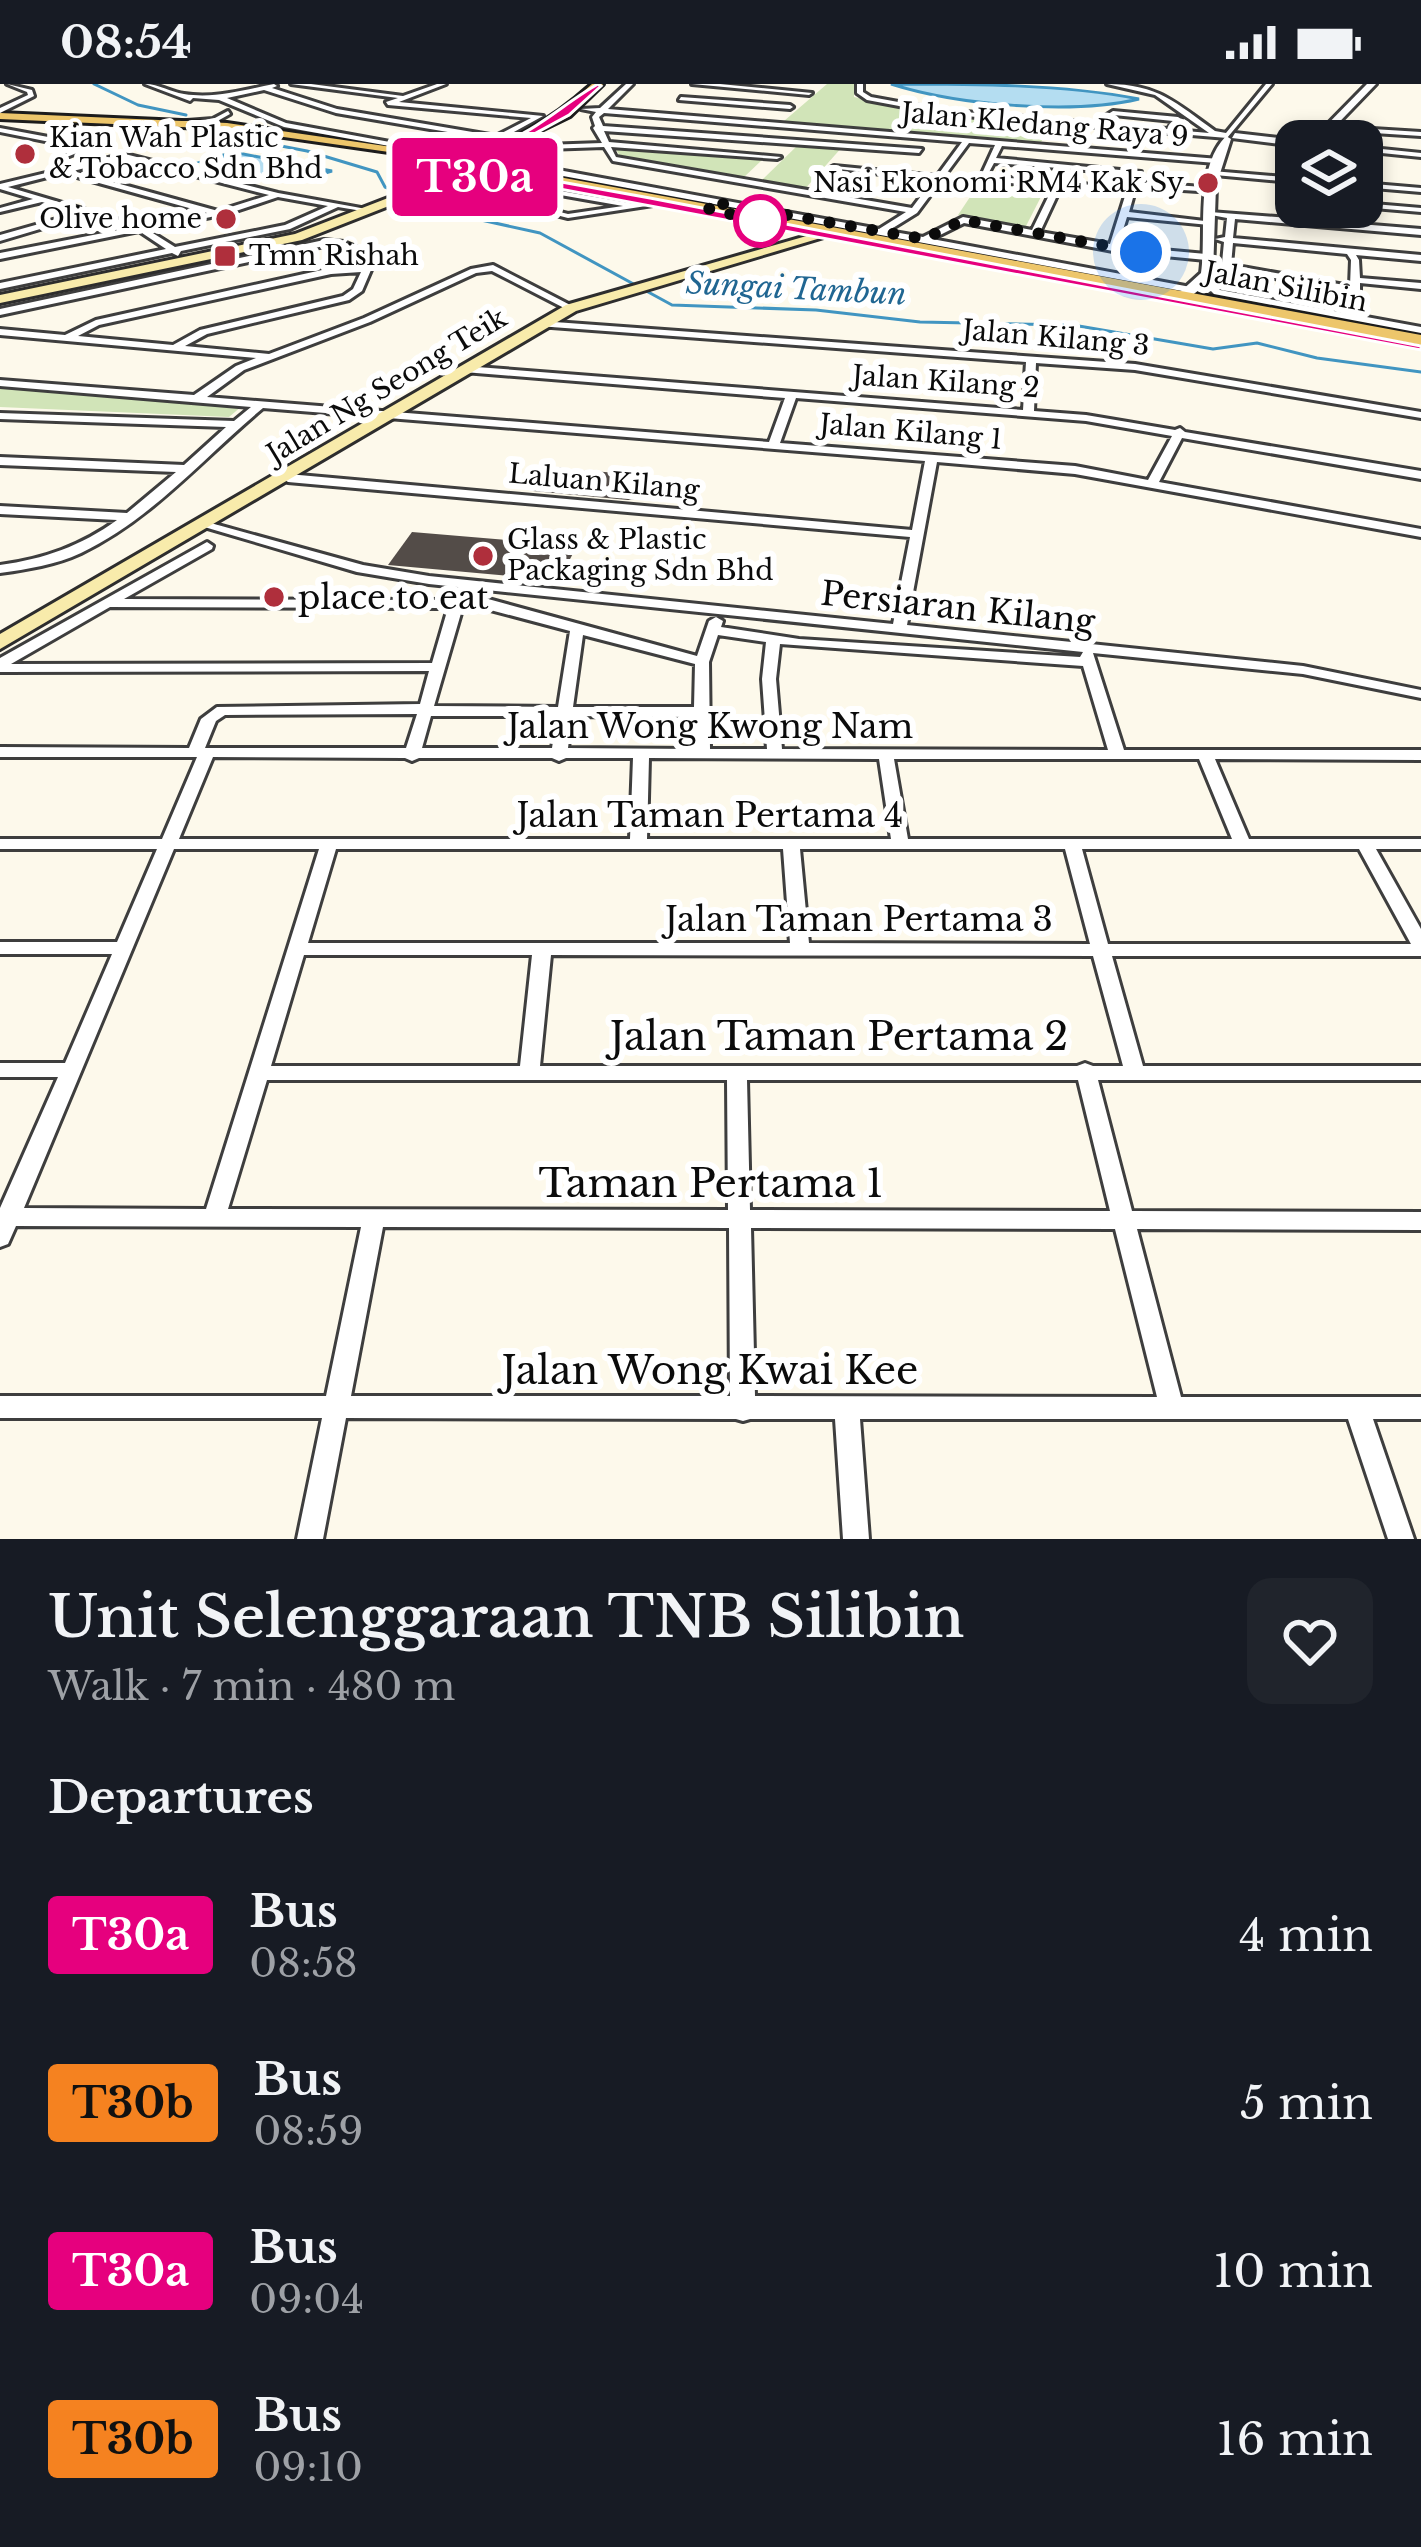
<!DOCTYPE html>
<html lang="en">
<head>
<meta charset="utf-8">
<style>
  body { margin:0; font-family:"Libre Baskerville",serif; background:#20242c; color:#f1f3f6; height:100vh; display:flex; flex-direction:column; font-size:45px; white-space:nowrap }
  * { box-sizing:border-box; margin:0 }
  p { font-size:39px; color:#9ea1a6 }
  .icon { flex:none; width:66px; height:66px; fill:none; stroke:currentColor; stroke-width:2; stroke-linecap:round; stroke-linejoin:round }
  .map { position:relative; height:1455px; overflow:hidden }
  .sheet { display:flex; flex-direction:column; background:#171b24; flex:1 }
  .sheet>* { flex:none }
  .badge { padding:0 24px; border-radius:9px; font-size:42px; line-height:78px }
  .controls { position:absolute; left:1275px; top:36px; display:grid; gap:24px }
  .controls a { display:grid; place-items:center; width:108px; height:108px; border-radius:24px; background:#171b24; box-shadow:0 6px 18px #0003; font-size:60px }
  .you { position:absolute; width:60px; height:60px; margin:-30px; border:9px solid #fff; border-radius:50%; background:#1a73e8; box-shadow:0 0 0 18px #1a73e833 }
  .map>.badge { position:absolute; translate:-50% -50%; box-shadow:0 0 0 6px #fff }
  h2 { padding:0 48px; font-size:45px; line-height:108px }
  .round { display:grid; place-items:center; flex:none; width:126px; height:126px; border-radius:24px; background:#20242c }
  .overview { display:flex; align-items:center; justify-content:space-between; height:204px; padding:0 48px }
  h1 { font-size:57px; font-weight:600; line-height:90px }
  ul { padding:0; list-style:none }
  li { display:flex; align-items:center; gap:36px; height:168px; padding:0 48px }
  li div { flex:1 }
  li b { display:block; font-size:45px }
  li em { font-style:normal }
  li .badge { min-width:132px; font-weight:700; text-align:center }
  .status { display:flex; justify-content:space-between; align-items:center; height:84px; padding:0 60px; background:#171b24; direction:ltr }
  .status svg { height:33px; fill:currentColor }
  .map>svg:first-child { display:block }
  .green { fill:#d1e4b8 }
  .water { fill:#b4ddf1; stroke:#4195c1; stroke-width:3 }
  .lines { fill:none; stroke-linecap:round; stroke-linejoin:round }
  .stream { stroke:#4195c1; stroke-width:3 }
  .building { fill:#534c48 }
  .minor-casing { stroke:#3e3e3e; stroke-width:6 }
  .tertiary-casing { stroke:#3e3e3e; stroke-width:6 }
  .secondary-casing { stroke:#2d2d2d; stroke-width:6 }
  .primary-casing { stroke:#1c1c1c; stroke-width:6 }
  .minor { fill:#fff; fill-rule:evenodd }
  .tertiary { fill:#fff; fill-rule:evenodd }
  .secondary { fill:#f8ebab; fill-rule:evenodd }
  .primary { fill:#edc66b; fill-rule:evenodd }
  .line { fill:#e6007e; stroke:#fff; stroke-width:3 }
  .walk { stroke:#0b0b0b; stroke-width:12; stroke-dasharray:0 21.6 }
  .poi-dot { fill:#af2f3c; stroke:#fff; stroke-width:4.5 }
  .stop-dot { fill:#fff; stroke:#e6007e; stroke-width:6 }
  .labels { text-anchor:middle; stroke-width:12; stroke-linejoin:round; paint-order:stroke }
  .far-street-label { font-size:27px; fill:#0b0b0b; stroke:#fff }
  .far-poi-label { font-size:27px; fill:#0b0b0b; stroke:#fff; text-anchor:start }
  .far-water-label { font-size:30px; font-style:italic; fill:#206692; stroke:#fff }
  .poi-label { font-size:33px; fill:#0b0b0b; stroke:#fff; text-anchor:start }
  .street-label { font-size:33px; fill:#0b0b0b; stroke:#fff }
  .near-street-label { font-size:39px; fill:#0b0b0b; stroke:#fff }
</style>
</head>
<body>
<div class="status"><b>08:54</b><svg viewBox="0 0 49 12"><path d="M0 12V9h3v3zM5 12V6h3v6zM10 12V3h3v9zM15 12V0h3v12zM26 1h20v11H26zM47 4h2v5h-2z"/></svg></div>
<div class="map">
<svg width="1421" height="1455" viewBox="0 0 1421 1455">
  <rect width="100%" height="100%" fill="#fdf9eb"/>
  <g class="green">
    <path d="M827,0H854V13L926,29L1052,40L1041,58L784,37Z"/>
    <path d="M800,59L843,62L804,106L760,98Z"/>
    <path d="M614,62L629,63L763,75L742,95L621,74Z"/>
    <path d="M980,98L1046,103L1025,144L958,131Z"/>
    <path d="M0,303L242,322L229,333L0,323Z"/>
  </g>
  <g class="water">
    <path d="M891,0C971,0 1062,0 1139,15C1071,31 957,21 891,0Z"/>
    <path d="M233,68L332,87L295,98L201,78Z"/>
  </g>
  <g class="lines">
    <g class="stream">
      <path d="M94,0L138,21L186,31"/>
      <path d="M204,47L307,67L377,88L385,103L454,130L540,149L672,221L816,226L920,238L1073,241L1213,265L1257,259L1317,274L1421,288"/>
    </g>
  </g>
  <g class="building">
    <path d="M549,382L568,385L653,392L642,414L628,416L533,407Z"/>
    <path d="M412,448L577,462L562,490L553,496L388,481Z"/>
  </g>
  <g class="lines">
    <g class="minor-casing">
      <g id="minor">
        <path d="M7,0L32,6L34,12L0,29V24L28,11L27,8Z"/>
        <path d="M145,0C159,0 170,8 184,10C214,15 244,6 274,0L277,2L272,4L337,25L496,52L531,34L388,21L386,18L398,14L291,0H311L403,12L437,0H446L399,18L543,32L490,61L428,69L284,43L219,16L193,14L190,17ZM264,6L336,29L489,55L428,65L286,39L227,14Z"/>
        <path d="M626,0H633L608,25L1219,75L1216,79L1002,62L996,74L1141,88L1137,90L994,79L987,92L1128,104L1133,98L1217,104L1214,108L1136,103L1129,128L1213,138L1209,141L1127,133L1118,162L1206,170L1210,173L1206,176L1113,167L964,139L932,155L1196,204L1198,206L1193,209L536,87L529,68L544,61L602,59L593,44L595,42L592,33L596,28L581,25L600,24ZM604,29L962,58L937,92L834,82L830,84L933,96L912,124L616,73L611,63L777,75L781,73L609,58L604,47L919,69L922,65L603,42L599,33ZM969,59L995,61L979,96L1053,103L1032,146L963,133L923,153L888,147L917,129ZM604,63L613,77L906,128L879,145L542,83L537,69L545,65ZM1061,103L1126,109L1110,160L1040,148Z"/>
        <path d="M692,0H720L812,9L809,11Z"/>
        <path d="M857,0H863V8L871,13L942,26L1094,39L1113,27L1178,33L1181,35L1174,46L1209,49L1155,11L1107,0C1158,0 1176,19 1215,47L1226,49L1266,0H1272L1227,54L942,30L867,16L857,9ZM1114,31L1173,37L1168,45L1103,40Z"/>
        <path d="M681,13L790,21L793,23L790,25L679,16Z"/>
        <path d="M228,27L230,30L214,39L174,38L213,35Z"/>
        <path d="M1324,42L1421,48V52L1327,46Z"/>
        <path d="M0,44L75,58L84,66L57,77V73L75,66L70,62L0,48Z"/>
        <path d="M1362,63L1421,69V73L1362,67Z"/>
        <path d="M125,70L278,109L372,126L368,128L338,123L290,145L181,167L178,172L172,169L0,205V199L166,165L139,147L0,175V169L129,144L87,131L0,157V151L78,129L42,118L0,128V124L33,115L0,105V100ZM125,74L269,111L218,127L73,87ZM63,89L207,129L140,142L8,103ZM278,113L328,122L285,141L175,163L148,146L230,129Z"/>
        <path d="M1212,87L1296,94L1298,135L1421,145V151L1235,135L1233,154L1421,171V177L1356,171L1359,176L1360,194L1421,199V205L1360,199V215L1355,218L1350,215V207L1228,186L1218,204L1220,206L1421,243V249L1214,210L1208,204L1220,184L1214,181L1222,179L1224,158L1215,155L1225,153L1227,134L1206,130L1210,128L1290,134L1291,98L1215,91ZM1233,159L1347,170L1351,176L1350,202L1231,181Z"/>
        <path d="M515,99L635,120L662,117L666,119L568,134L467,108ZM515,103L623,122L568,130L483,109Z"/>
        <path d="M1362,99L1421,104V108L1362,103Z"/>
        <path d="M1362,119L1421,124V128L1362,123Z"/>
        <path d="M324,156L344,158L377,172L362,207L349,216L207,250L185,262L269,270L364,234L471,185L493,181L576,224L568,226L492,187L476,189L370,238L244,286L207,313L769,358L785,314L464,288L459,285L464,282L1023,326L1026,278L538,242L536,240L541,237L1135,280L1421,328V334L1135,286L1036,279L1034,327L1086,331L1175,346L1180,344L1185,348L1421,387V395L1182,354L1159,398L1421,445V453L1075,390L937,378L907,541L1303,582L1421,606V614L1303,590L1093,569L1124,666H1421V676L1215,675L1249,755H1421V765H1376L1421,845V872H1112L1143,982H1421V996H1098L1132,1127L1421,1128V1146L1137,1145L1181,1313H1421V1335H1373L1414,1455H1388L1348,1335H860L869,1455H843L835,1335H750L743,1337L736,1335L346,1334L323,1455H297L322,1334H0V1312H326L361,1143L16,1142L8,1160L0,1163V1124L58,993H0V979H65L112,870H0V858H117L157,765H0V755H162L197,673H0V663L189,664L201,635L217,623L420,620L429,587L0,588V574L207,458L213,462L212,465L124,515L451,516L454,508L459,507L697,572L709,537L716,533L723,537L721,543L799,555L1080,573L1083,568L429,500L357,488L201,442L207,438L363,481L429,492L893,540L910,453L288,398L282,394L288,390L912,446L925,377L263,324C204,373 152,435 81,469C55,481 28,485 0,489V481C44,475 81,462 117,436L0,430V422L127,429L176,388L0,381V373L184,381L226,343L0,335V329L234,337L251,323L0,302V296L194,311L236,282L256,274L0,251V245L65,251L96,236L331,184L364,183L368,173L340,163L324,162L0,231V225ZM361,188L353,205L343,212L200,246L173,261L78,252L99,241L331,190ZM796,314L1086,337L1172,352L1148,396L1075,382L780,359ZM464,519L570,547L558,623L434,622ZM110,523L448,524L432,579L11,580ZM583,551L695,580L694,623H573ZM718,551L766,558L762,595L767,665H710L709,578ZM780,560L1083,582L1108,666L782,665L776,595ZM417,630L406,664H205L216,637L225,631ZM431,632H557L552,664H422ZM572,632L694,633V665L568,664ZM213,673L405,674L412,677L419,674H552L559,677L566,674H633L630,755H179ZM649,674L879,675L891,755H647ZM894,675H1199L1232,755H908ZM174,765H319L206,1125L24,1124ZM336,765H783L790,859H308ZM800,765H1065L1090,860L809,859ZM1082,765H1359L1411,860H1108ZM304,871H532L520,982H271ZM551,871L1093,872L1123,982H1093L1085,979L1077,982H540ZM267,996H727L728,1126L228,1125ZM747,996H1078L1110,1127L750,1126ZM383,1143L729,1144L730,1312H351ZM751,1144L1115,1145L1157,1313L755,1312Z"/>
      </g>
    </g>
    <g class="tertiary-casing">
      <g id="tertiary">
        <path d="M1367,0H1376L1321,57H1311Z"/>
        <path d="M1235,49L1296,56L1299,57H1296V62L1232,54Z"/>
        <path d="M1226,52L1231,55L1216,102L1213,189L1199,206L1187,215H1179V209L1201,189C1207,147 1194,85 1226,52Z"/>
      </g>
    </g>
    <g class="secondary-casing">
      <g id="secondary">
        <path d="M469,90L473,95L427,107L302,156L0,219V211L295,150L419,102Z"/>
        <path d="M824,147L834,150L576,227L0,565V550L566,221Z"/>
      </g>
    </g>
    <g class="primary-casing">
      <path id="primary" d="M592,0H603L570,32L490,71L526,87L1421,251V261L522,94L507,87C480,99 449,103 424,84L438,75L227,45L0,35V29L227,39L454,72C503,67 557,32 592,0ZM481,77L499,81L467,90L439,84Z"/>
    </g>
    <use href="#minor" class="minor"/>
    <use href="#tertiary" class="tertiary"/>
    <use href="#secondary" class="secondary"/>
    <use href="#primary" class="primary"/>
  </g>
  <path class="line" d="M598,0L601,2L569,31L503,67L438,85L455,90H517L650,114L1421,262V266L517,97H454L425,86C444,67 471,71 495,62C536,48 564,19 598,0Z"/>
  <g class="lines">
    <path class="walk" d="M760,137L766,139L706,124L718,119L924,155L963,136L1141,168"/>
  </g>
  <g class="poi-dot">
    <circle cx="25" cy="70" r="12"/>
    <circle cx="1208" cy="99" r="12"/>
    <circle cx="226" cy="135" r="12"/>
    <rect x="213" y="160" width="24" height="24" rx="6"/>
    <circle cx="483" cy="472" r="12"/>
    <circle cx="274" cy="513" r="12"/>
  </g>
  <circle class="stop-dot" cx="760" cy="137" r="24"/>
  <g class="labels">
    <g class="far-street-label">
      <text transform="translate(1045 41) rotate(5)" y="9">Jalan Kledang Raya 9</text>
      <text transform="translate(1286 203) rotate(11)" y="9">Jalan Silibin</text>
      <text transform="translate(1056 254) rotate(5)" y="9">Jalan Kilang 3</text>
      <text transform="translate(946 298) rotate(4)" y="9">Jalan Kilang 2</text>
      <text transform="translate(387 302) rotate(-31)" y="9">Jalan Ng Seong Teik</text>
      <text transform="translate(911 348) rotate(5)" y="9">Jalan Kilang 1</text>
      <text transform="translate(604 398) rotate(5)" y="9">Laluan Kilang</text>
    </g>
    <g class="far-poi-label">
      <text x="49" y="63">Kian Wah Plastic<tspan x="49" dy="31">&amp; Tobacco Sdn Bhd</tspan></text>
      <text x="1184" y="108" text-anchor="end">Nasi Ekonomi RM4 Kak Sy</text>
      <text x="202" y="144" text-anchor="end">Olive home</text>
      <text x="249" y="181">Tmn Rishah</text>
      <text x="507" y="465">Glass &amp; Plastic<tspan x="507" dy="31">Packaging Sdn Bhd</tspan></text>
    </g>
    <g class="far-water-label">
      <text transform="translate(796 205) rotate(3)" y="10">Sungai Tambun</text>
    </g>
    <g class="poi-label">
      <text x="298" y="525">place to eat</text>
    </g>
    <g class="street-label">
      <text transform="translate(958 523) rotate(6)" y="12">Persiaran Kilang</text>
      <text x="710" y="654">Jalan Wong Kwong Nam</text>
      <text x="710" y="743">Jalan Taman Pertama 4</text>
      <text x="859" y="847">Jalan Taman Pertama 3</text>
    </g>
    <g class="near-street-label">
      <text x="839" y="966">Jalan Taman Pertama 2</text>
      <text x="711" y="1113">Taman Pertama 1</text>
      <text x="710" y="1300">Jalan Wong Kwai Kee</text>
    </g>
  </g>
</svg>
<div class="controls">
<a><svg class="icon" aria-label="layers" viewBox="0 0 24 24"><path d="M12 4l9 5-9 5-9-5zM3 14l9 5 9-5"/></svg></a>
</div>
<div class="you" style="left:1141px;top:168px"></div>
<b class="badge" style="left:475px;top:93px;background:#e6007e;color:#fff">T30a</b>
</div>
<section class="sheet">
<div class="overview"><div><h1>Unit Selenggaraan TNB Silibin</h1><p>Walk · 7 min · 480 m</p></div><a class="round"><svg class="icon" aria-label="heart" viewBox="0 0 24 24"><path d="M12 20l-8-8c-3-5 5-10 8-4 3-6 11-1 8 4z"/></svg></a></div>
<h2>Departures</h2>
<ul>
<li><span class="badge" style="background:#e6007e;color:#fff">T30a</span><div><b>Bus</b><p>08:58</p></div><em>4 min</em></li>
<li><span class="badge" style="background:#f58220;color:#111">T30b</span><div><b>Bus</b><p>08:59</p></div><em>5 min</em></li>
<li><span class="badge" style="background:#e6007e;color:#fff">T30a</span><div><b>Bus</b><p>09:04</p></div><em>10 min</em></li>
<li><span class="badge" style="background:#f58220;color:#111">T30b</span><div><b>Bus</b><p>09:10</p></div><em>16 min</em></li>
</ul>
</section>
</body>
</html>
